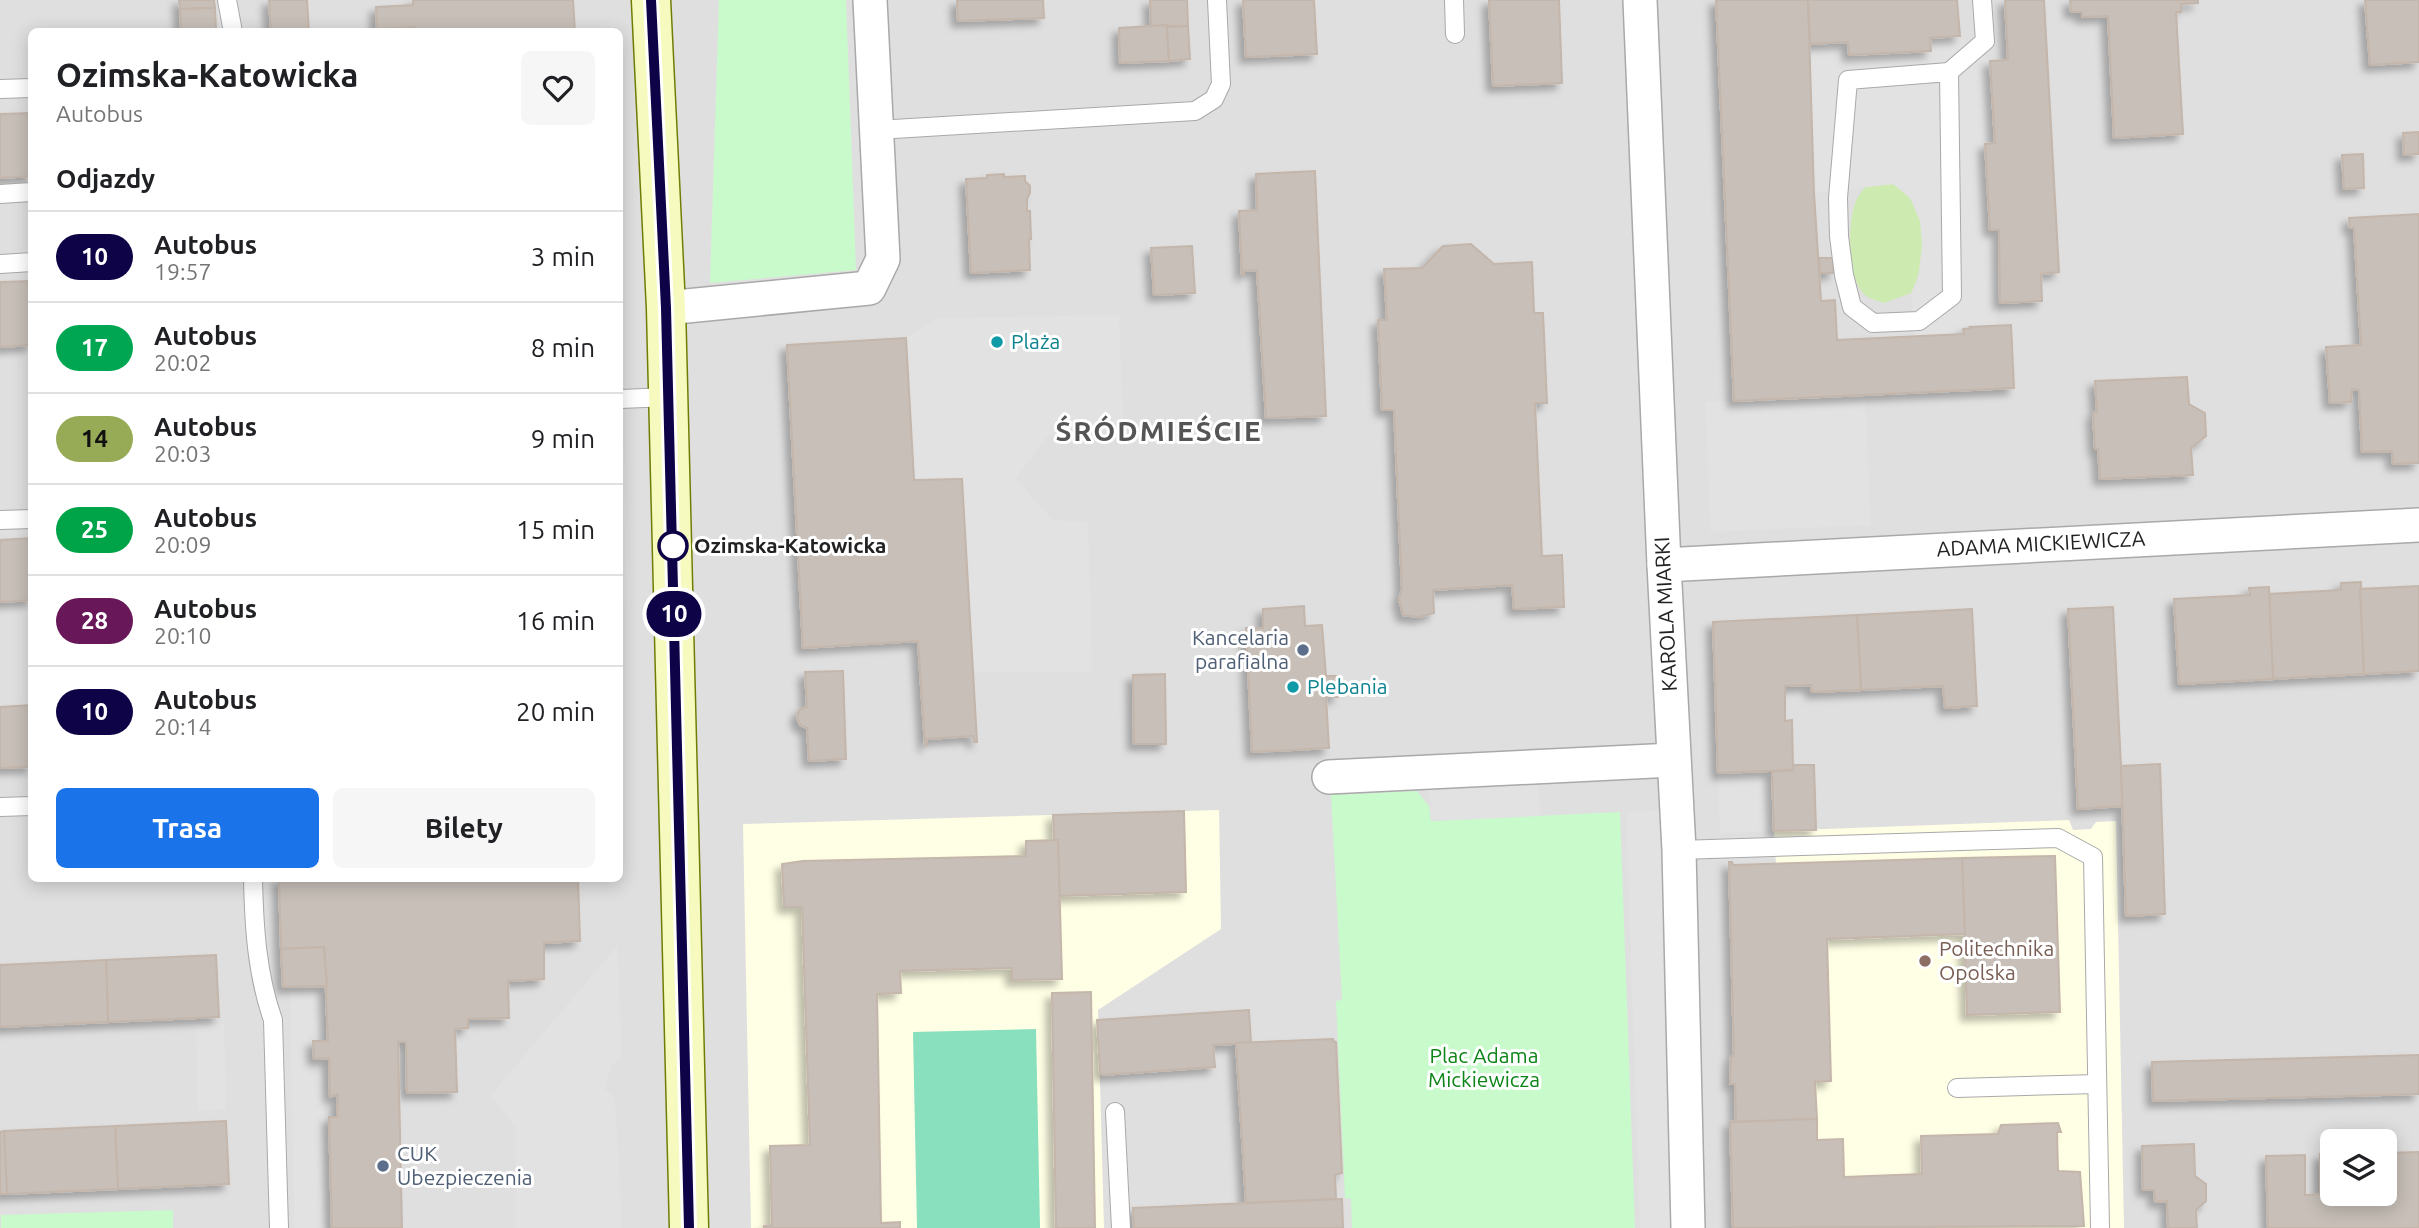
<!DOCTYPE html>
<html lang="pl">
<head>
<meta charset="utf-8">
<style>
  body { margin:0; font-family:Ubuntu,sans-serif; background:#f6f6f6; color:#202124; height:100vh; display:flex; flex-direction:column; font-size:26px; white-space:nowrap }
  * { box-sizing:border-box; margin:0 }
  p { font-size:23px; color:#757577 }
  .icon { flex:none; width:38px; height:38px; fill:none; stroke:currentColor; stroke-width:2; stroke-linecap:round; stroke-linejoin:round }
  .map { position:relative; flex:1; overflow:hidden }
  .drawer { position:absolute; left:28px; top:28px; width:595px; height:854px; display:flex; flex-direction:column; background:#fff; border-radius:10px; box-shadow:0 4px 18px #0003 }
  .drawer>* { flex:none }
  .badge { padding:0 14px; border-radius:23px; font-size:24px; line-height:46px }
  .tools { position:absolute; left:2320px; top:1129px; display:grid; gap:14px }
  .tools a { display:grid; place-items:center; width:77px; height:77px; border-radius:10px; background:#fff; box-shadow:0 4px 18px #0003; font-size:35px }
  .map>.badge { position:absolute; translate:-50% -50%; box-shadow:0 0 0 4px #fff }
  h2 { padding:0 28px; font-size:26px; line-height:63px }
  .round { display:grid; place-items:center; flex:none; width:74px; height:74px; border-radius:10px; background:#f6f6f6 }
  .summary { display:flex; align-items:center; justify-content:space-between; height:119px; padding:0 28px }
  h1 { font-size:33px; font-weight:700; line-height:52px }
  .action { display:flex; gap:14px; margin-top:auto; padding:14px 28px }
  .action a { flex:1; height:80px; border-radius:10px; background:#1a73e8; color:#fff; font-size:28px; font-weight:700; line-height:80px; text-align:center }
  .action a+a { background:#f6f6f6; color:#202124 }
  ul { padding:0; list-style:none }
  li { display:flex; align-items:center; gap:21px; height:91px; padding:0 28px; border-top:2px solid #e0e0e0 }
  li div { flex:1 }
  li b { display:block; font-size:26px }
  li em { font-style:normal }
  li .badge { min-width:77px; font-weight:700; text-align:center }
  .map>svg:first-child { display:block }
  .residential { fill:#e0dfdf; fill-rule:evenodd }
  .education { fill:#ffffe5 }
  .grass { fill:#cdebb0 }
  .park { fill:#c8facc }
  .pitch { fill:#88e0be }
  .parking { fill:#e2e2e2 }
  .building { fill:#c7bfb8; stroke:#c4b6ab; stroke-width:2; filter:url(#shadow) }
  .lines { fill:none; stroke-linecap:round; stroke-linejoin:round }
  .lane-casing { stroke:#a9a9a9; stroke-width:20 }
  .street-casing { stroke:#a9a9a9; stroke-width:36 }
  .secondary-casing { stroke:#707d05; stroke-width:41 }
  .lane { stroke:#fff; stroke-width:18 }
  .street { stroke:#fff; stroke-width:33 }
  .secondary { stroke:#f7fabf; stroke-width:38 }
  .line-casing { stroke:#fff; stroke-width:16 }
  .line { stroke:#0e0347; stroke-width:10 }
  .culture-dot { fill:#0f9aa8; stroke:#fff; stroke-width:2.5 }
  .stop-dot { fill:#fff; stroke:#0e0347; stroke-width:3.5 }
  .service-dot { fill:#5c6f8a; stroke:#fff; stroke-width:2.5 }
  .education-dot { fill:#8d6e63; stroke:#fff; stroke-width:2.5 }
  .labels { text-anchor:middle; stroke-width:6; stroke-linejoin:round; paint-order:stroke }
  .culture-label { font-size:21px; fill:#0d838f; stroke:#fff; text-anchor:start }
  .street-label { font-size:21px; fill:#222; stroke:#fff }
  .stop-label { font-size:21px; font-weight:bold; fill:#222; stroke:#fff; text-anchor:start }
  .service-label { font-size:21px; fill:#4e5e75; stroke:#fff; text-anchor:end }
  .education-label { font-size:21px; fill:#785e54; stroke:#fff; text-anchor:start }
  .park-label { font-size:21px; fill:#0c8416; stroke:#fff }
  .district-label { font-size:28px; font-weight:bold; letter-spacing:2px; fill:#555; stroke:#fff }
</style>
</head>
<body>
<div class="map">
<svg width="2419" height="1228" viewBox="0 0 2419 1228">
  <defs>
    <filter id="shadow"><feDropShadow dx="-6" dy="6" stdDeviation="3.5" flood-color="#0004"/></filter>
  </defs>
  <rect width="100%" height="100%" fill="#f2efe9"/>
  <path class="residential" d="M0,0H2419V1228H0ZM32,32H620V878H32ZM2333,1141H2385V1194H2333Z"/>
  <g class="education">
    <path d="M1219,810L1221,929L1098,1010L1104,1228H751L743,824Z"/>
    <path d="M2069,820L2073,830L2091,829L2096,822L2116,821L2124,1228H1733L1730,1122L1736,1121L1735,1085L1730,1084L1731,1056H1734L1729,862H1732L1733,865L1776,864L1774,831Z"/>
  </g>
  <path class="grass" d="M1893,184C1898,188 1906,193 1910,198C1929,223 1925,267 1911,293L1884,303C1879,301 1873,300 1868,297C1846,284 1847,223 1856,201C1858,196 1862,191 1865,187Z"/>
  <g class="park">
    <path d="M719,0H846L856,270L710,283Z"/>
    <path d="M1417,791L1429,806L1431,821L1620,812L1635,1228H1352L1351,1199L1345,1198L1336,1001L1342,1000L1331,795Z"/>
    <path d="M173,1210V1228H1V1215Z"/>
  </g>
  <path class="pitch" d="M1036,1029L1040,1228H917L913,1032Z"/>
  <g class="parking">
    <path d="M1960,36L1990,61L1995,143L1985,144L1990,230H1999L2000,303L1994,326L1971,327L1964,329V334L1915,336L1911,293L1918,280L1922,245L1920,221L1910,198L1893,184L1814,193L1810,44L1848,42L1849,54L1931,50L1930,38Z"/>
    <path d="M1119,315L1123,430L1048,435L1016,478L1052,520L1088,522L1092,672H973L962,479L914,480L906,338L938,318Z"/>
    <path d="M620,373L630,601H621Z"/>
    <path d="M1865,395L1871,525L1711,532L1705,402Z"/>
    <path d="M1538,766L1540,816L1431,821L1429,772Z"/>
    <path d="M1772,772L1774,831L1720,833L1718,773Z"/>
    <path d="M1677,810L1688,1228H1640L1626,812Z"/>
    <path d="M617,946L622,1055L611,1066L605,1089L615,1099L622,1228H516V1128L491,1095Z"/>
    <path d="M290,992H324V1034L309,1035L310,1075H323L325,1228H294Z"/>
    <path d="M224,1024L226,1109L198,1110L196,1025Z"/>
  </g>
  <g class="building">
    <path d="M179,0H214L215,8L180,9Z"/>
    <path d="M269,0H307L309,32H271Z"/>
    <path d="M413,0H573L575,32H415V27L377,29L376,7L413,5Z"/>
    <path d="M957,0H1043L1044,18L958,21Z"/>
    <path d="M1150,0H1187L1188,26H1151Z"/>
    <path d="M1243,0H1314L1317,54L1246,57Z"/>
    <path d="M1489,0H1559L1562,83L1493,86Z"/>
    <path d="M1716,0H1808L1814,193L1821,301L1835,300L1837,340L1964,334L1963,329L1971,328L1970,327L2011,325L2014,388L1734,401Z"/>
    <path d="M1808,0H1957L1960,36L1930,38L1931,51L1849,55L1848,42L1810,44Z"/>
    <path d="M2005,0H2044L2059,272L2041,274L2042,301L2000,303L1999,230H1990L1985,144L1995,143L1990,61L2008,60Z"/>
    <path d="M2070,0H2198V3L2181,4V12H2176L2183,134L2114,138L2108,16L2082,17V12H2071Z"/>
    <path d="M2365,0H2419V62L2370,65Z"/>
    <path d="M215,8L216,29L181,30L180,9Z"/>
    <path d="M1167,25L1169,61L1120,63L1119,28Z"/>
    <path d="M1188,26L1190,59L1169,61L1167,27Z"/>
    <path d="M32,113V176L0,178V114Z"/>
    <path d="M2419,132V154L2404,155L2403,133Z"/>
    <path d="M2363,154L2364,188L2344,189L2342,155Z"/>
    <path d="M1315,171L1326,416L1266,418L1257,270L1244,271V275H1242L1239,211L1257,210L1256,174Z"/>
    <path d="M1004,174V177L1025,176V181L1030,186V193L1027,199V211H1030L1031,239H1029L1030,270L971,273L966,179L987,178V175Z"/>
    <path d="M2419,214V463L2393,464L2392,451L2362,452L2359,390L2352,389L2351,402L2330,403L2326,347L2361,345L2354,228H2350L2349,218Z"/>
    <path d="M1471,244L1494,264L1532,262L1534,313H1543L1547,403H1535L1542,556L1562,555L1564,607L1514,609L1512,585L1433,590L1434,613L1419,617L1403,615L1399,599L1402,589L1394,410H1382L1378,320H1387L1384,269L1422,268L1443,246Z"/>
    <path d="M1192,246L1195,293L1154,295L1151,248Z"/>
    <path d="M1819,258H1833L1834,273H1820Z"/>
    <path d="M32,281V345L0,347V282Z"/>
    <path d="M906,338L914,480L962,479L977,742H974L973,736L927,739V745L925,746L918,641L803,648L787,345Z"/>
    <path d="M2187,377L2189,404L2205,413L2206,436L2191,448L2193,475L2100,479L2098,449H2095L2093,413L2097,412L2095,381Z"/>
    <path d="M32,538V600L0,602V540Z"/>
    <path d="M2361,582L2364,674L2273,679L2268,594L2341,590V583Z"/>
    <path d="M2419,586V671L2364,674L2360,589Z"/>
    <path d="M2269,587L2273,679L2179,684L2174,599L2250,595L2249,588Z"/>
    <path d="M1304,606L1305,626L1322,625L1326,676H1337L1338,697H1326L1329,748L1252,752L1246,628H1263V609Z"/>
    <path d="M2113,607L2123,806L2078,809L2068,609Z"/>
    <path d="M1972,609L1977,706L1945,708L1943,686L1861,690L1857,615Z"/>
    <path d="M1857,615L1861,690L1812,692L1811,685L1785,686V721L1792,720L1793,770L1718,773L1713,622Z"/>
    <path d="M843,671L846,759L809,761L807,728L800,725L797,718L799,710L807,707L805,672Z"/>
    <path d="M1165,674L1166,744H1134L1133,675Z"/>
    <path d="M32,705V767L0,768V707Z"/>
    <path d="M2160,764L2165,914L2126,916L2121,766Z"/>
    <path d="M1793,765H1814L1816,830L1774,831L1772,772L1793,770Z"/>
    <path d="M1184,811L1186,892L1059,896L1058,840H1054L1053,815Z"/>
    <path d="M1058,840L1062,979L1012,980V968L900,971L901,993L877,994L881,1223L900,1222V1228H764V1226L772,1225L770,1146L810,1145L802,907H784L782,864L803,861L1026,856V841Z"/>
    <path d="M2055,856L2060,1012L1967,1015L1962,858Z"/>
    <path d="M1962,858L1965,934L1827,939L1831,1081L1815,1082L1817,1119L1736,1122L1735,1084H1730L1731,1056H1734L1729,862H1732L1733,865Z"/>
    <path d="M279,878H578L580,941L544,943V979L508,981L509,1018L468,1019V1028L455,1029L457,1092L407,1093L406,1042H398L402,1228H332L329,1117H337L338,1094L330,1097L329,1058L314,1059L313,1041H328L324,947L281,949Z"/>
    <path d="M324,947L327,986L283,987L281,949Z"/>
    <path d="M216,955L219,1017L108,1022L106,960Z"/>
    <path d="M106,960L108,1022L0,1027V965Z"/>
    <path d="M1091,992L1095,1228H1056L1052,993Z"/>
    <path d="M1249,1010L1251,1043L1213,1045L1215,1067L1102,1075L1100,1072L1097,1020Z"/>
    <path d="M1333,1039V1041L1336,1042L1342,1173L1335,1175L1336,1199L1246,1203L1236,1043Z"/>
    <path d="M2419,1055V1094L2153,1101L2152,1062Z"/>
    <path d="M1817,1119V1140L1843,1139L1844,1177L1922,1174L1921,1136L1998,1134L2001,1125L2058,1123L2061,1132H2057L2058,1171L2080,1172L2084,1226L1733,1228L1730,1122Z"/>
    <path d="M226,1121L229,1184L118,1189L115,1126Z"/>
    <path d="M115,1126L118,1189L7,1194L4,1131Z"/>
    <path d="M4,1131L7,1194H0V1132Z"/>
    <path d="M2194,1144L2195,1176L2206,1184V1201L2196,1210L2197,1228H2168L2167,1201L2155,1202L2154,1190H2143L2142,1146Z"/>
    <path d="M2419,1152V1228H2268L2266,1156L2305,1155V1195L2320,1194V1154H2333V1194H2385V1153Z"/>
    <path d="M1342,1199L1343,1228H1134L1133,1208Z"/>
  </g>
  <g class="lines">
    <g class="lane-casing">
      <g id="lane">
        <path d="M227,0L233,32"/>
        <path d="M1454,0L1455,34"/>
        <path d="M1949,72L1952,296L1919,321L1873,323L1852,307L1844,275L1839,236L1838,198L1848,80L1949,72L1985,41L1982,0"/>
        <path d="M0,89L32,88"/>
        <path d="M877,130L1195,111L1214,99L1221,84L1217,0"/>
        <path d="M0,194L32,192"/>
        <path d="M0,264L32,262"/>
        <path d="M620,399L669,397"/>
        <path d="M0,520L32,519"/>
        <path d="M0,807L32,806"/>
        <path d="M1679,850L2058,838L2093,857L2100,1228"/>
        <path d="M253,878C254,927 257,975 273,1020L279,1228"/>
        <path d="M1957,1088L2097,1084"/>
        <path d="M1115,1112L1121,1228"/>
      </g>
    </g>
    <g class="street-casing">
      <g id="street">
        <path d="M1640,0L1664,565L1679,850L1688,1228"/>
        <path d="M666,308L869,288L883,259L870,0"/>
        <path d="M1664,565L2419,525"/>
        <path d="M1329,777L1673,760"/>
      </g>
    </g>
    <g class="secondary-casing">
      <path id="secondary" d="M651,0L666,308L689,1228"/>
    </g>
    <use href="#lane" class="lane"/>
    <use href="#street" class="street"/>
    <use href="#secondary" class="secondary"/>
  </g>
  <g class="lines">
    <g class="line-casing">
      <path id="line" d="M651,0L666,308L689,1228"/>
    </g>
    <use href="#line" class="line"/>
  </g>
  <g class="culture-dot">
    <circle cx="997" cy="342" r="7"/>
    <circle cx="1293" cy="687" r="7"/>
  </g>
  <circle class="stop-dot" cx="673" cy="546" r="14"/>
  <g class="service-dot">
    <circle cx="1303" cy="650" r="7"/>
    <circle cx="383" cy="1166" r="7"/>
  </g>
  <circle class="education-dot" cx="1925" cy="961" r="7"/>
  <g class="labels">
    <g class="culture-label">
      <text x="1011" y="349">Plaża</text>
      <text x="1307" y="694">Plebania</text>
    </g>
    <g class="street-label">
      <text transform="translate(2041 544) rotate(-3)" y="7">ADAMA MICKIEWICZA</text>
      <text transform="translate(1666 614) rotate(-93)" y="7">KAROLA MIARKI</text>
    </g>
    <g class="stop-label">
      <text x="694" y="553">Ozimska-Katowicka</text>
    </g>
    <g class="service-label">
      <text x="1289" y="645">Kancelaria<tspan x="1289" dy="24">parafialna</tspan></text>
      <text x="397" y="1161" text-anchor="start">CUK<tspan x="397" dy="24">Ubezpieczenia</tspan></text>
    </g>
    <g class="education-label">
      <text x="1939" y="956">Politechnika<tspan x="1939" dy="24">Opolska</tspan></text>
    </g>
    <g class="park-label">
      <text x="1484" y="1063">Plac Adama<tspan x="1484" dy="24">Mickiewicza</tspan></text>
    </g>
    <g class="district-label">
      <text x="1159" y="441">ŚRÓDMIEŚCIE</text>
    </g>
  </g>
</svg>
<div class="tools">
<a><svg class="icon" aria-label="layers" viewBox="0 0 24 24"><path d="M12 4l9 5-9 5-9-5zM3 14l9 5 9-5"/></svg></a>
</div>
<b class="badge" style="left:674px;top:614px;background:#0e0347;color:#fff">10</b>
<section class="drawer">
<div class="summary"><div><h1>Ozimska-Katowicka</h1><p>Autobus</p></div><a class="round"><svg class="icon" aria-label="heart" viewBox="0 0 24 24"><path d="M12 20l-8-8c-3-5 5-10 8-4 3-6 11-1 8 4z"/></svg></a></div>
<h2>Odjazdy</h2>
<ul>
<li><span class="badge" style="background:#0e0347;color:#fff">10</span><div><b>Autobus</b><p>19:57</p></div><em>3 min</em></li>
<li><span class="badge" style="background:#00a651;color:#fff">17</span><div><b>Autobus</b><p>20:02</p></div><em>8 min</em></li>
<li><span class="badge" style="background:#97ab56;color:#111">14</span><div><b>Autobus</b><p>20:03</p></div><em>9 min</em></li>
<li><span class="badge" style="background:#00a448;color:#fff">25</span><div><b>Autobus</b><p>20:09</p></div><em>15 min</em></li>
<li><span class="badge" style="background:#681759;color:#fff">28</span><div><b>Autobus</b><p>20:10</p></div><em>16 min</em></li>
<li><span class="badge" style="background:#0e0347;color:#fff">10</span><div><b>Autobus</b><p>20:14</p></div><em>20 min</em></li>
</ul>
<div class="action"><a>Trasa</a><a>Bilety</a></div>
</section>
</div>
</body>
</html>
